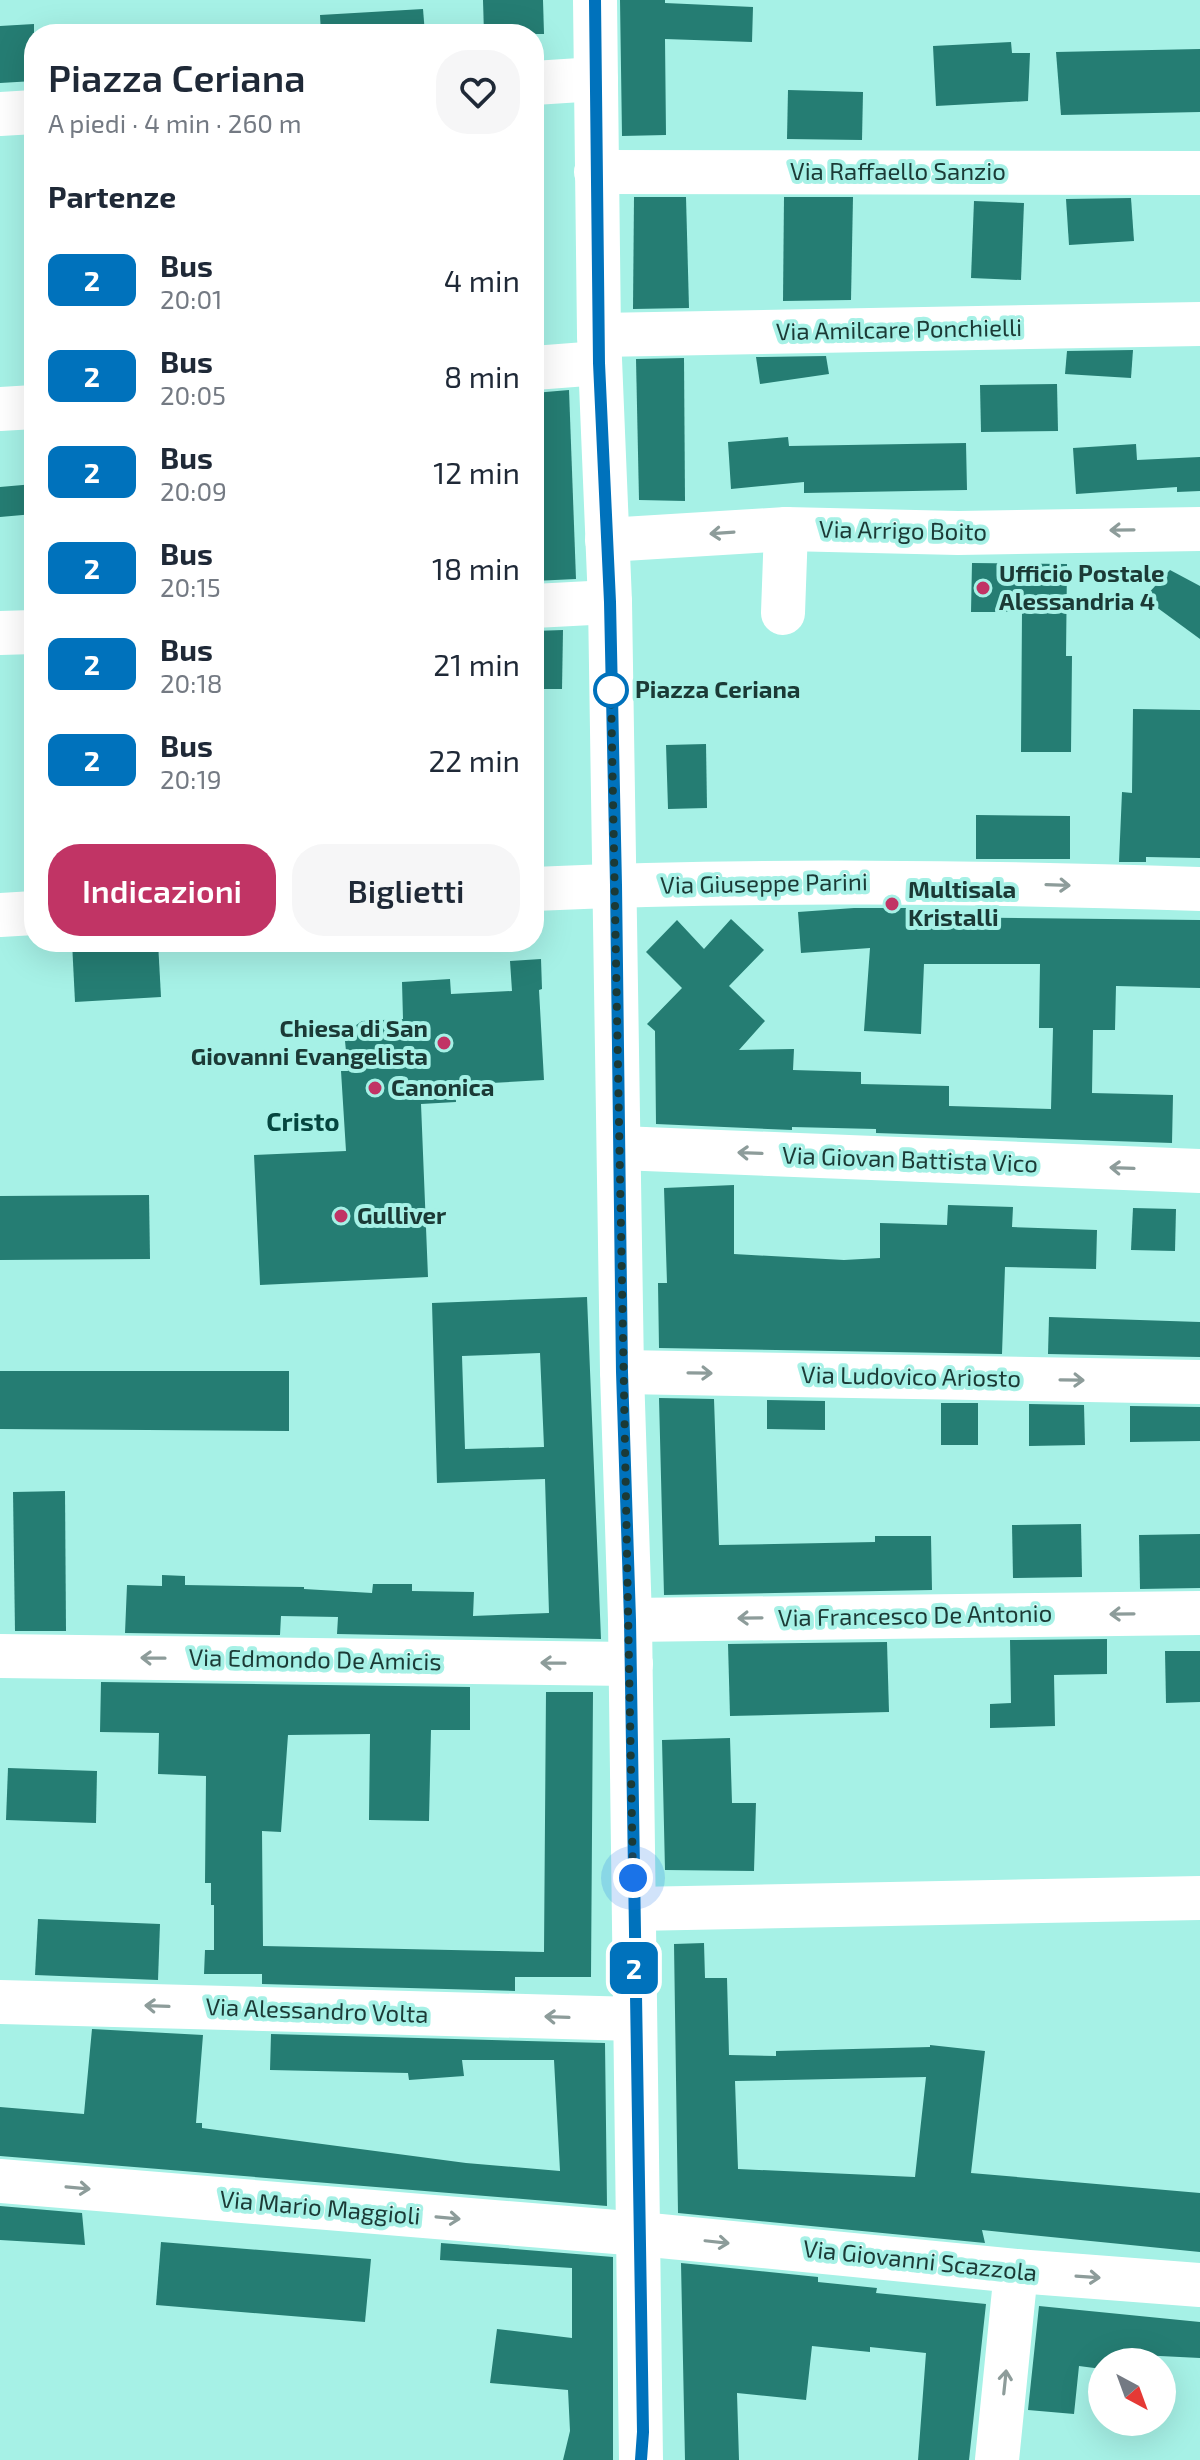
<!DOCTYPE html>
<html lang="it">
<head>
<meta charset="utf-8">
<style>
  body { margin:0; font-family:"Exo 2",sans-serif; background:#f6f6f7; color:#1f2937; height:100vh; display:flex; flex-direction:column; font-size:30px; white-space:nowrap }
  * { box-sizing:border-box; margin:0 }
  p { font-size:26px; color:#747a83 }
  .icon { flex:none; width:44px; height:44px; fill:none; stroke:currentColor; stroke-width:2; stroke-linecap:round; stroke-linejoin:round }
  .map { position:relative; flex:1; overflow:hidden }
  .side { position:absolute; left:24px; top:24px; width:520px; height:928px; display:flex; flex-direction:column; background:#fff; border-radius:32px; box-shadow:0 8px 32px #0002 }
  .side>* { flex:none }
  .badge { padding:0 16px; border-radius:12px; font-size:28px; line-height:52px }
  .needle { width:52px; rotate:139deg }
  .buttons { position:absolute; left:1088px; top:2348px; display:grid; gap:16px }
  .buttons a { display:grid; place-items:center; width:88px; height:88px; border-radius:50%; background:#fff; box-shadow:0 8px 32px #0002; font-size:40px }
  .you { position:absolute; width:40px; height:40px; margin:-20px; border:6px solid #fff; border-radius:50%; background:#1a73e8; box-shadow:0 0 0 12px #1a73e833 }
  .map>.badge { position:absolute; translate:-50% -50%; box-shadow:0 0 0 4px #fff }
  h2 { padding:0 24px; font-size:30px; line-height:72px }
  .round { display:grid; place-items:center; flex:none; width:84px; height:84px; border-radius:32px; background:#f6f6f7 }
  .summary { display:flex; align-items:center; justify-content:space-between; height:136px; padding:0 24px }
  h1 { font-size:38px; font-weight:600; line-height:60px }
  .cta { display:flex; gap:16px; margin-top:auto; padding:16px 24px }
  .cta a { flex:1; height:92px; border-radius:32px; background:#c13465; color:#fff; font-size:32px; font-weight:600; line-height:92px; text-align:center }
  .cta a+a { background:#f6f6f7; color:#1f2937 }
  ul { padding:0; list-style:none }
  li { display:flex; align-items:center; gap:24px; height:96px; padding:0 24px }
  li div { flex:1 }
  li b { display:block; font-size:30px }
  li em { font-style:normal }
  li .badge { min-width:88px; font-weight:700; text-align:center }
  .map>svg:first-child { display:block }
  .building { fill:#257d73; fill-rule:evenodd }
  .lines { fill:none; stroke-linecap:round; stroke-linejoin:round }
  .minor { stroke:#fff; stroke-width:44 }
  .oneway { stroke:#8d9c9a }
  .line-casing { stroke:#fff; stroke-width:18 }
  .line { stroke:#0072bc; stroke-width:12 }
  .walk { stroke:#1b3a36; stroke-width:8; stroke-dasharray:0 14.4 }
  .poi-dot { fill:#c13465; stroke:#a6f1e6; stroke-width:3 }
  .stop-dot { fill:#fff; stroke:#0072bc; stroke-width:4 }
  .labels { text-anchor:middle; stroke-width:8; stroke-linejoin:round; paint-order:stroke }
  .street-label { font-size:24px; fill:#1b3a36; stroke:#a6f1e6 }
  .poi-label { font-size:24px; font-weight:bold; fill:#1b3a36; stroke:#a6f1e6; text-anchor:start }
  .stop-label { font-size:24px; font-weight:bold; fill:#1b3a36; stroke:#a6f1e6; text-anchor:start }
  .neighbourhood-label { font-size:26px; font-weight:bold; fill:#05463f; stroke:#a6f1e6 }
</style>
</head>
<body>
<div class="map">
<svg width="1200" height="2460" viewBox="0 0 1200 2460">
  <rect width="100%" height="100%" fill="#a6f1e6"/>
  <g class="building">
    <path d="M483,0H543L544,34H484Z"/>
    <path d="M620,0H665V3L753,7L752,42L665,39L666,135L622,136Z"/>
    <path d="M423,9L425,34H321L320,15Z"/>
    <path d="M34,24V81L0,83V26Z"/>
    <path d="M1011,42L1012,53H1030L1028,101L936,106L933,46Z"/>
    <path d="M1200,49V112L1061,115L1056,52Z"/>
    <path d="M788,90L863,92L862,140L787,139Z"/>
    <path d="M634,197H686L689,308L633,309Z"/>
    <path d="M784,197H853L851,300L783,301Z"/>
    <path d="M1131,198L1134,241L1069,245L1066,199Z"/>
    <path d="M974,201L1024,203L1021,280L971,278Z"/>
    <path d="M1133,350L1131,378L1065,374L1067,351Z"/>
    <path d="M826,356L829,374L760,384L756,357Z"/>
    <path d="M684,358L685,501L639,500L636,359Z"/>
    <path d="M1057,384L1058,431L981,432L980,385Z"/>
    <path d="M569,390L576,579L534,581V393Z"/>
    <path d="M788,437L789,446L966,443L967,490L804,493V482L731,489L728,442Z"/>
    <path d="M1136,444L1137,460L1200,457V491L1177,492V487L1076,494L1073,448Z"/>
    <path d="M34,484V514L0,517V487Z"/>
    <path d="M972,563L1067,564L1066,656H1072L1071,752H1021L1022,612H971Z"/>
    <path d="M1170,570L1200,586V639L1144,598Z"/>
    <path d="M563,630L562,689H534V631Z"/>
    <path d="M1133,709L1200,710V858L1146,857V862H1119L1122,792L1132,793Z"/>
    <path d="M706,744L707,808L668,809L666,745Z"/>
    <path d="M976,815L1070,816V859H976Z"/>
    <path d="M854,908H922L923,917L1200,920V988L1116,986L1115,1030H1093L1092,1093L1173,1095L1172,1143L876,1133V1129L792,1127V1130L656,1124L655,1031L647,1024L682,988L646,952L677,920L704,949L731,919L764,950L729,986L765,1021L739,1050L794,1049L793,1070L861,1072V1084L949,1086V1106L1051,1109L1053,1028H1039L1040,964H924L921,1034L864,1031L870,948L801,953L798,912Z"/>
    <path d="M72,942H158L161,997L75,1002Z"/>
    <path d="M541,959L542,989L539,990L544,1080L455,1085L456,1102L421,1104L428,1277L260,1285L254,1155L346,1151L341,1071H348L345,1041L352,1028L362,1021L403,1019L402,982L450,979L451,994L512,991L510,961Z"/>
    <path d="M734,1185V1254L844,1260L880,1258V1223L947,1225L948,1205L1013,1207L1012,1227L1097,1230L1096,1269L1005,1267L1002,1354L659,1348L658,1283H667L664,1188Z"/>
    <path d="M149,1195L150,1259L0,1260V1196Z"/>
    <path d="M1133,1208L1176,1209L1175,1251L1131,1250Z"/>
    <path d="M587,1297L601,1639L337,1634L338,1617L281,1616L280,1635L125,1633L127,1585L162,1586V1575L185,1576V1585L304,1587V1589L372,1593L373,1584H412V1591L474,1592L473,1616L549,1613L545,1479L437,1483L432,1303ZM540,1353L544,1447L465,1449L462,1356Z"/>
    <path d="M1049,1317L1200,1322V1357L1048,1354Z"/>
    <path d="M0,1371H289V1431L0,1429Z"/>
    <path d="M659,1398L714,1399L719,1545L875,1542V1536H931L932,1590L664,1595Z"/>
    <path d="M767,1400L825,1401V1430L767,1429Z"/>
    <rect x="941" y="1403" width="37" height="42"/>
    <path d="M1029,1404L1084,1405L1085,1445L1029,1446Z"/>
    <path d="M1130,1406L1200,1407V1441L1130,1442Z"/>
    <path d="M65,1491L66,1631H15L13,1492Z"/>
    <path d="M1081,1524L1082,1577L1013,1578L1012,1525Z"/>
    <path d="M1200,1534V1588L1140,1589L1139,1535Z"/>
    <path d="M1107,1639V1674L1054,1675L1055,1726L990,1728V1704L1011,1703L1010,1640Z"/>
    <path d="M887,1642L889,1712L730,1716L728,1644Z"/>
    <path d="M1165,1651H1200V1702L1166,1703Z"/>
    <path d="M101,1682L470,1687V1730H431L429,1821L369,1820L370,1734L288,1735L281,1832L262,1831L263,1946L544,1952L546,1692H593L591,1977H515V1991L262,1984V1974H204L205,1950H214V1905H211V1883H205L206,1776L158,1774L159,1733L100,1732Z"/>
    <path d="M730,1738L732,1803H756L754,1871L665,1870L662,1740Z"/>
    <path d="M8,1768L97,1771L96,1823L6,1820Z"/>
    <path d="M38,1919L160,1924L158,1980L35,1975Z"/>
    <path d="M704,1943L705,1978H727L729,2055L776,2056V2051L930,2047V2045L985,2051L971,2173L1200,2193V2252L982,2230L985,2243L678,2213L674,1944ZM926,2077L915,2177L738,2169L735,2081Z"/>
    <path d="M92,2029L203,2035L196,2123H202V2128L466,2163L560,2171L554,2060H462L464,2076L409,2080L408,2073L270,2070L271,2034L605,2043L607,2206L0,2156V2107L84,2114Z"/>
    <path d="M0,2206L82,2213L85,2245L0,2240Z"/>
    <path d="M161,2242L371,2259L365,2322L156,2305Z"/>
    <path d="M441,2243L613,2257V2460H563L570,2431L568,2390L490,2383L497,2329L572,2338V2268L440,2260Z"/>
    <path d="M681,2263L818,2277V2282L877,2288L876,2293L986,2304L969,2460H918L926,2353L870,2347V2352L812,2346L806,2400L737,2393L739,2460H685Z"/>
    <path d="M1039,2306L1200,2322V2358L1140,2355V2362H1102V2369L1079,2366L1074,2414L1028,2410Z"/>
  </g>
  <g class="lines">
    <g class="minor">
      <path d="M595,0L599,335L610,602L622,1372L630,1620L641,2460"/>
      <path d="M534,83L596,79"/>
      <path d="M0,114L34,112"/>
      <path d="M596,172L1200,173"/>
      <path d="M599,335L1200,324"/>
      <path d="M534,368L599,363"/>
      <path d="M0,409L34,407"/>
      <path d="M607,540L786,529L958,533L1200,529"/>
      <path d="M534,606L610,602"/>
      <path d="M783,613L786,529"/>
      <path d="M0,633L34,632"/>
      <path d="M534,889C756,879 978,882 1200,889"/>
      <path d="M0,915L34,913"/>
      <path d="M620,1148L1200,1171"/>
      <path d="M622,1372L1200,1382"/>
      <path d="M630,1620L1200,1613"/>
      <path d="M0,1656L631,1664"/>
      <path d="M634,1909L1200,1898"/>
      <path d="M0,2002L635,2019"/>
      <path d="M0,2181L640,2234L1016,2271L1200,2285"/>
      <path d="M997,2460L1016,2271"/>
    </g>
  </g>
  <defs><path id="oneway-shaft" d="M-6 0H5M1.5-3L5.5 0L1.5 3" fill="none" stroke-width="1.6" stroke-linecap="round" stroke-linejoin="round" transform="scale(2)"/></defs>
  <g class="oneway">
    <use href="#oneway-shaft" transform="translate(1122 530) rotate(179)"/>
    <use href="#oneway-shaft" transform="translate(722 533) rotate(176)"/>
    <use href="#oneway-shaft" transform="translate(1058 885) rotate(2)"/>
    <use href="#oneway-shaft" transform="translate(750 1153) rotate(-178)"/>
    <use href="#oneway-shaft" transform="translate(1122 1168) rotate(-178)"/>
    <use href="#oneway-shaft" transform="translate(700 1373) rotate(1)"/>
    <use href="#oneway-shaft" transform="translate(1072 1380) rotate(1)"/>
    <use href="#oneway-shaft" transform="translate(1122 1614) rotate(179)"/>
    <use href="#oneway-shaft" transform="translate(750 1618) rotate(179)"/>
    <use href="#oneway-shaft" transform="translate(153 1658) rotate(-179)"/>
    <use href="#oneway-shaft" transform="translate(553 1663) rotate(-179)"/>
    <use href="#oneway-shaft" transform="translate(157 2006) rotate(-178)"/>
    <use href="#oneway-shaft" transform="translate(557 2017) rotate(-178)"/>
    <use href="#oneway-shaft" transform="translate(78 2188) rotate(5)"/>
    <use href="#oneway-shaft" transform="translate(448 2218) rotate(5)"/>
    <use href="#oneway-shaft" transform="translate(717 2242) rotate(6)"/>
    <use href="#oneway-shaft" transform="translate(1088 2277) rotate(4)"/>
    <use href="#oneway-shaft" transform="translate(1005 2382) rotate(-84)"/>
  </g>
  <g class="lines">
    <g class="line-casing">
      <path id="line" d="M595,0L599,363L610,602L616,885L622,1372L630,1620L643,2432L641,2460"/>
    </g>
    <use href="#line" class="line"/>
    <path class="walk" d="M611,690L633,1878"/>
  </g>
  <g class="poi-dot">
    <circle cx="983" cy="588" r="8"/>
    <circle cx="892" cy="904" r="8"/>
    <circle cx="444" cy="1043" r="8"/>
    <circle cx="375" cy="1088" r="8"/>
    <circle cx="341" cy="1216" r="8"/>
  </g>
  <circle class="stop-dot" cx="611" cy="690" r="16"/>
  <g class="labels">
    <g class="street-label">
      <text x="898" y="180">Via Raffaello Sanzio</text>
      <text transform="translate(899 330) rotate(-1)" y="8">Via Amilcare Ponchielli</text>
      <text transform="translate(903 531) rotate(1)" y="8">Via Arrigo Boito</text>
      <text transform="translate(764 884) rotate(-1)" y="8">Via Giuseppe Parini</text>
      <text transform="translate(910 1160) rotate(2)" y="8">Via Giovan Battista Vico</text>
      <text transform="translate(911 1377) rotate(1)" y="8">Via Ludovico Ariosto</text>
      <text transform="translate(915 1616) rotate(-1)" y="8">Via Francesco De Antonio</text>
      <text transform="translate(315 1660) rotate(1)" y="8">Via Edmondo De Amicis</text>
      <text transform="translate(317 2011) rotate(2)" y="8">Via Alessandro Volta</text>
      <text transform="translate(320 2208) rotate(5)" y="8">Via Mario Maggioli</text>
      <text transform="translate(920 2261) rotate(6)" y="8">Via Giovanni Scazzola</text>
    </g>
    <g class="poi-label">
      <text x="999" y="582">Ufficio Postale<tspan x="999" dy="28">Alessandria 4</tspan></text>
      <text x="908" y="898">Multisala<tspan x="908" dy="28">Kristalli</tspan></text>
      <text x="428" y="1037" text-anchor="end">Chiesa di San<tspan x="428" dy="28">Giovanni Evangelista</tspan></text>
      <text x="391" y="1096">Canonica</text>
      <text x="357" y="1224">Gulliver</text>
    </g>
    <g class="stop-label">
      <text x="635" y="698">Piazza Ceriana</text>
    </g>
    <g class="neighbourhood-label">
      <text x="303" y="1131">Cristo</text>
    </g>
  </g>
</svg>
<div class="buttons">
<a><svg class="needle" viewBox="-14 -14 28 28"><path d="M0-13l5 13h-10z" fill="#e53935"/><path d="M0 13l5-13h-10z" fill="#747a83"/></svg></a>
</div>
<div class="you" style="left:633px;top:1878px"></div>
<b class="badge" style="left:634px;top:1968px;background:#0072bc;color:#fff">2</b>
<section class="side">
<div class="summary"><div><h1>Piazza Ceriana</h1><p>A piedi · 4 min · 260 m</p></div><a class="round"><svg class="icon" aria-label="heart" viewBox="0 0 24 24"><path d="M12 20l-8-8c-3-5 5-10 8-4 3-6 11-1 8 4z"/></svg></a></div>
<h2>Partenze</h2>
<ul>
<li><span class="badge" style="background:#0072bc;color:#fff">2</span><div><b>Bus</b><p>20:01</p></div><em>4 min</em></li>
<li><span class="badge" style="background:#0072bc;color:#fff">2</span><div><b>Bus</b><p>20:05</p></div><em>8 min</em></li>
<li><span class="badge" style="background:#0072bc;color:#fff">2</span><div><b>Bus</b><p>20:09</p></div><em>12 min</em></li>
<li><span class="badge" style="background:#0072bc;color:#fff">2</span><div><b>Bus</b><p>20:15</p></div><em>18 min</em></li>
<li><span class="badge" style="background:#0072bc;color:#fff">2</span><div><b>Bus</b><p>20:18</p></div><em>21 min</em></li>
<li><span class="badge" style="background:#0072bc;color:#fff">2</span><div><b>Bus</b><p>20:19</p></div><em>22 min</em></li>
</ul>
<div class="cta"><a>Indicazioni</a><a>Biglietti</a></div>
</section>
</div>
</body>
</html>
